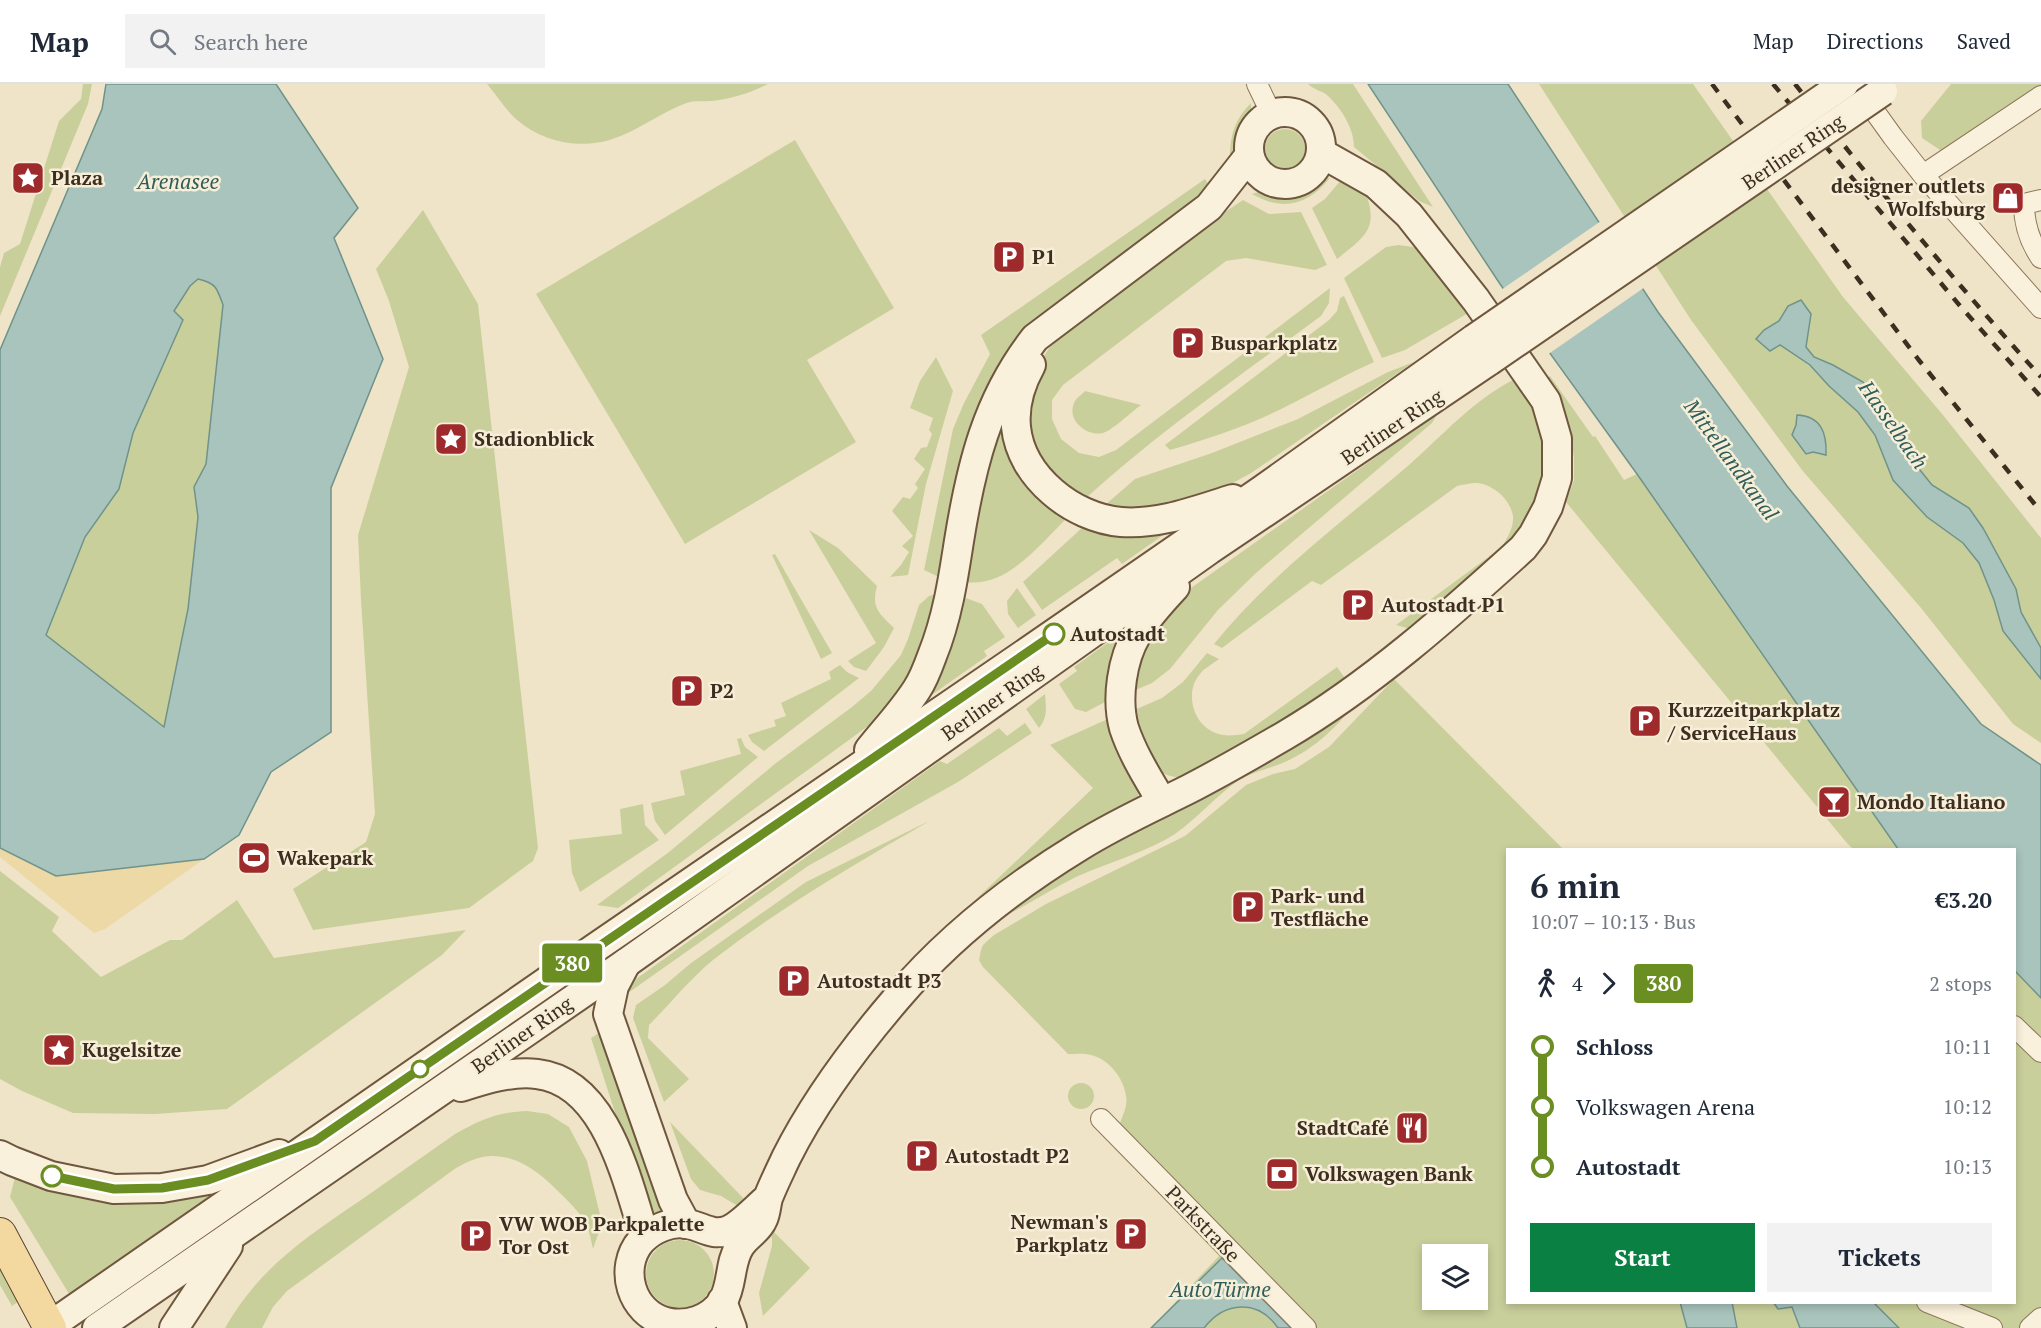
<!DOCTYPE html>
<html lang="en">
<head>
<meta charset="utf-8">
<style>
  body { margin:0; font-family:"PT Serif",serif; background:#f2f2f3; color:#1f2937; height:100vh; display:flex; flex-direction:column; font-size:22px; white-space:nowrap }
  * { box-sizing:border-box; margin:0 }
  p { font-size:20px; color:#747a83 }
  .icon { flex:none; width:33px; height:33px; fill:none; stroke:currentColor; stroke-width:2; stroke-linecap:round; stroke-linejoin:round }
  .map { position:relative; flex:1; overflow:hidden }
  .panel { position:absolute; left:1506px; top:764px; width:510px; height:456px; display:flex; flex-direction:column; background:#fff; border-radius:0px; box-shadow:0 3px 9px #0003 }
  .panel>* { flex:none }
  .badge { padding:0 12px; border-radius:4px; font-size:21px; line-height:39px }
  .tools { position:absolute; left:1422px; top:1160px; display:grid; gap:12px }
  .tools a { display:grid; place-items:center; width:66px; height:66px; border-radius:0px; background:#fff; box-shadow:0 3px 9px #0003; font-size:30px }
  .map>.badge { position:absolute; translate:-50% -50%; box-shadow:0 0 0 3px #fff }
  .legs { display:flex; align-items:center; gap:9px; height:66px; padding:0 24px; font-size:20px }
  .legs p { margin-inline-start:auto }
  .head { display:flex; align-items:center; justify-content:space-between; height:102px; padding:0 24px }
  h1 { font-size:33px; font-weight:600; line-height:45px }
  .primary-button { display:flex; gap:12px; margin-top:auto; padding:12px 24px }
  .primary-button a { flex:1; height:69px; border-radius:0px; background:#0b8043; color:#fff; font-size:24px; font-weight:600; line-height:69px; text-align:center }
  .primary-button a+a { background:#f2f2f3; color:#1f2937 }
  ul { padding:0 24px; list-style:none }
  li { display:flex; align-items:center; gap:21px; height:60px; font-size:22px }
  li i { display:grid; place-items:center; width:9px; height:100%; margin:0 8px; background:currentColor }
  li i::after { content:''; width:15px; height:15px; margin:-8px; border:4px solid; border-radius:50%; background:#fff }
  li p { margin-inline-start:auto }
  li:first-child i { background:linear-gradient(#0000 50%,currentColor 0) }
  li:last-child i { background:linear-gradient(currentColor 50%,#0000 0) }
  header { display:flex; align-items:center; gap:36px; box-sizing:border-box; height:84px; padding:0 30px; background:#fff; border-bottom:2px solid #e0e1e3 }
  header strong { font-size:28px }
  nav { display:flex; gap:33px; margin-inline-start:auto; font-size:21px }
  .search { width:420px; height:54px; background:#f2f2f3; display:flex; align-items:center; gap:15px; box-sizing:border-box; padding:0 21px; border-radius:0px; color:#747a83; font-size:22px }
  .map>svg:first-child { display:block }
  .green { fill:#c9cf9b; fill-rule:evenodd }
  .sand { fill:#ecd9a5 }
  .water { fill:#a9c4bc; stroke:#6f938a; stroke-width:1.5; fill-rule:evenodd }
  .pier { fill:#f0e4c8 }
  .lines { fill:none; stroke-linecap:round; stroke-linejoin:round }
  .street-casing { stroke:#8d765c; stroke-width:22 }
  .secondary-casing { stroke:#6f573f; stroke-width:32 }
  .primary-casing { stroke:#5b4430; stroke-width:34 }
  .street { stroke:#faf1dc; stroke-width:20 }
  .secondary { stroke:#faf1dc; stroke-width:28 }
  .primary { stroke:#f3d9a0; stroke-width:32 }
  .rail { stroke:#3d2e20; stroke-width:4.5; stroke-dasharray:10 10; stroke-linecap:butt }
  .secondary-bridge-casing { stroke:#6f573f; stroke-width:32; stroke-linecap:butt }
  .secondary-bridge { stroke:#faf1dc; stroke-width:28 }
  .line-1-casing { stroke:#fff; stroke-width:14 }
  .line-1 { stroke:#6b8e23; stroke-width:9 }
  .stop-1-dot { fill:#fff; stroke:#6b8e23; stroke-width:3 }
  .labels { text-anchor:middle; stroke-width:5; stroke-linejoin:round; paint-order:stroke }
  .street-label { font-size:20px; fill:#3d2e20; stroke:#f7eed8 }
  .poi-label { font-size:20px; font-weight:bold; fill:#3d2e20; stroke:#f7eed8; text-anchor:start }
  .stop-label { font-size:20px; font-weight:bold; fill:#3d2e20; stroke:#f7eed8; text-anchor:start }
  .water-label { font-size:21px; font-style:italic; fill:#2f5d5a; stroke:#f7eed8 }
</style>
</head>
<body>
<header>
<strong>Map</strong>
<div class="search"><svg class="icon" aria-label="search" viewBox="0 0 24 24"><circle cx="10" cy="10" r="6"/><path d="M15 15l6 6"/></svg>Search here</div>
<nav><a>Map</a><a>Directions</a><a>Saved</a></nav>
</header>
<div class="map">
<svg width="2041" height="1244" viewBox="0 0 2041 1244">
  <rect width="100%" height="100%" fill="#f0e4c8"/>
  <g class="green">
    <path d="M83,0H92L88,20L0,232V183L4,169L20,160L59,37L81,15Z"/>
    <path d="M487,0H768C750,9 731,15 711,17C702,18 692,16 684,20C663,28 644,42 623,51C588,67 545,61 516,35C506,26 497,12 487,0Z"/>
    <path d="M1308,0H1353L1433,123L1419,117L1354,63C1354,45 1342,25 1328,12C1323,7 1314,6 1308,0Z"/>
    <path d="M1539,0H1693L1843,213L1943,331L2041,454V659L2013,640L1921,524L1802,386L1691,236Z"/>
    <path d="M1951,0H2041V9L1946,70L1922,54L1921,37Z"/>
    <path d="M1251,19V38L1243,54L1242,62L1230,73C1230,51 1235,35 1251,19Z"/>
    <circle cx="1285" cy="65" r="20"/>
    <path d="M795,56L894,224L807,276L856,358L685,460L536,210Z"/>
    <path d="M1330,94C1308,121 1283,128 1252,110C1268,104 1284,109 1299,105C1311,102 1316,95 1330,94Z"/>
    <path d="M1205,95L1211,104L1028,247L941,494L924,486L953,345L964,319L990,270L981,251Z"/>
    <path d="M1341,96L1364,105C1380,144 1366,152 1337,175L1312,124L1325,115Z"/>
    <path d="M1243,116L1269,130L1301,128L1327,181L1315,186L1246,174L1226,177L1063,301L1052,316V335L1061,355L1079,369L1099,373L1116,366L1330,204L1329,219L1321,232C1241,291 1159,348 1086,414L1061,402L1033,364L1029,340L1035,285L1050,263L1089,225L1177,160Z"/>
    <path d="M423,126L478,220L538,764L533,777L469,824L313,846L293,805L366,758L375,730L361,516L358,451L409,283L389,217L376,185Z"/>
    <path d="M1399,161L1413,163L1427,170L1470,228L1405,266L1382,274L1344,194L1386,163Z"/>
    <path d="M198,195C216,200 217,204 223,221L206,380L194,403L198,433L188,525L165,643L46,551L85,453L119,405L133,349L182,236L174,228L190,202Z"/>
    <path d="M1344,212L1374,278C1345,291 1319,306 1291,320C1253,340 1211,354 1170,366L1165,361L1329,236L1337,227L1340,214Z"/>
    <path d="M936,273L953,307L926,400L908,491L890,493L901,481L909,468L902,462L913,452L892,427L903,413L910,415L918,404L915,400L925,385L914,375L921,364L927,363L932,350L929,346L933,334L910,324L920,297Z"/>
    <path d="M1414,278L1251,389L1222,405L1185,420L1124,427L1104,422L1135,395L1212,369L1298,335L1388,288Z"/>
    <path d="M1550,292L1593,353L1595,352L1624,396L1637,390L1898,765H1853L1846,758L1566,418L1574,396V374L1571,354L1564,323L1547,295Z"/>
    <path d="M1515,295L1534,323L1545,360L1546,390L1538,418L1516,457L1414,546L1396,541L1502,463C1507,454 1514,444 1513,432C1510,415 1493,400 1476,399C1470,399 1463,401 1457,402L1321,501L1312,497L1222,564L1214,560C1268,493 1343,437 1409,381C1443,351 1473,316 1515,295Z"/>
    <path d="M1085,307L1141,321C1131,328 1113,346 1103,349C1086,353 1065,335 1075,317C1077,314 1082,310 1085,307Z"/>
    <path d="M1005,318L1067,434C1039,461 1007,504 965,498L981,400Z"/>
    <path d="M1438,329L1432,339L1256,489L1218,526L1170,585L1152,599L1131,608L1145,562L1171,523L1191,504Z"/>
    <path d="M1084,442L1166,449L1122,480L1117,474L1042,526L1023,498Z"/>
    <path d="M809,446L838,464L877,502C871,524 879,529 894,544L884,563L866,587L854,583L848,577L876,559Z"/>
    <path d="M775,470L832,569L821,575L772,471Z"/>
    <path d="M1017,504L1036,531L1018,544L1008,530L1007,517Z"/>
    <path d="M938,509L920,580L886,629L618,824L597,821L669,768L776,679L852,623L871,607L901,571L908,555L919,521L929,512Z"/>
    <path d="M963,513L982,520L1005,553L984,567L987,572L926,615Z"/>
    <path d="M1121,549L1124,554L1107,617L1086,628L1075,625L1059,600L1077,587L1074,583Z"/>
    <path d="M1207,569L1219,575C1213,580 1204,584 1200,590C1184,608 1193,641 1216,649C1226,653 1234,651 1244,650L1337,583L1347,597L1278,641L1186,694C1144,694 1143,660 1132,627L1162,614L1183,598Z"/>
    <path d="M840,581L847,588L859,594L764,667L752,658L748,651L776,642L774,636L786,632L781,619L831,595L829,588Z"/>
    <path d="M1394,595L1563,765H1508V1218H2014L2015,950L2041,977V1244H1151L1219,1172L1100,1048L1120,1039C1123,1031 1128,1021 1126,1012C1124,995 1109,975 1091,971C1084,969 1075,970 1068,970L983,883L979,876L981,866L983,861L994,851L1046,820L1185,752L1246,701L1273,690L1295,685L1329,663ZM1432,1170H1478V1215H1432Z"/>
    <path d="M1045,610C1046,624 1048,633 1039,644L1026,625Z"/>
    <path d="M1359,613C1340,641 1316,664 1285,678C1269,685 1254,687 1239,696C1214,713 1190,743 1165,756C1137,771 1105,780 1076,793C1047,807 1022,826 992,837L1041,799Z"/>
    <path d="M1110,634L1139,695V708L1137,717L951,839L1093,704L1050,661Z"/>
    <path d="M1025,639L1032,649L958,698L808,782L628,909L636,895L940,677L947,680L999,644L1007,652Z"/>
    <path d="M741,654L745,663L758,673L665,751L655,737L651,719L685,711L680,687L741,670L737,655Z"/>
    <path d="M643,720L645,741L659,756L580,808L572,789L569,756L622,750L620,725Z"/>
    <path d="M931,736C857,779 781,823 713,876C690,895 670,920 649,941L648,954L689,995L664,1018L633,934L636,921L665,901L691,879L806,798Z"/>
    <path d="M0,787L59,833L52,847L101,893L170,856H182L237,816L274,874L466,846L442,871L227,1025L155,1030L73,1029L22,1007L0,995Z"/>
    <path d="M2014,887L2041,914V958L2015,931Z"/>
    <path d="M605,945L666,1129L649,1134L591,954Z"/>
    <circle cx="1081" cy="1012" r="13"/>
    <path d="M527,1027L548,1030L569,1043L587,1077L602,1139L593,1165C591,1156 589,1145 585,1138C579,1128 571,1120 563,1112C543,1092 522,1072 492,1072C479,1072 467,1078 456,1084L287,1207L273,1223L262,1244H225C259,1184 305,1154 361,1116C392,1094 424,1072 455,1050C480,1036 497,1028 527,1027Z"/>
    <path d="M670,1038L747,1118L743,1125L721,1112L700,1106L691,1095Z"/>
    <path d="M15,1093L49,1106L113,1118L215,1108L216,1110L71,1213L10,1113Z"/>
    <path d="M770,1144L810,1184L763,1232L759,1209L772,1162V1154L768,1146Z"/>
    <circle cx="680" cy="1190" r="34"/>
    <path d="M0,1174L22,1215L12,1222L0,1201Z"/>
  </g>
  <path class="sand" d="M0,764L56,792L204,775L105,845L94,849L0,773Z"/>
  <g class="water">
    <path d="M106,0H276L358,124L334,154L383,275L331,404V648L271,688L239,751L204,775L56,792L0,764V266L102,25ZM198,195C216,199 217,204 223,221L206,380L194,403L198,433L188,525L164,643L46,551L85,453L119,405L133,349L183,236L174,227L190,202Z"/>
    <path d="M1368,0H1508L1658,228L1787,402L1981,640L2041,681V914L2015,887L2014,765H1898L1637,390L1500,200Z"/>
    <path d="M1801,216L1811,230L1806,263L1814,273L1833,281L1863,298L1883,322L1899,346L1911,365L1920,386L1932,401L1969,424L1983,444L2016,505L2021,528L2041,564V595L2003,547L1994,516L1979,479L1963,459L1927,433L1893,396L1875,351L1858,328L1829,302L1810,281L1780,261L1770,267L1756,255L1764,246L1779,237L1788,222Z"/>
    <path d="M1797,331C1821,332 1827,349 1826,371L1813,368L1806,370L1792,351L1796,341Z"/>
    <path d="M1222,1174L1291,1244H1278C1258,1215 1225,1217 1204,1244H1151Z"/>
    <path d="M1680,1218H1732L1737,1244H1687Z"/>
    <path d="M1773,1218H1873L1899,1244H1800L1792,1223L1778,1225Z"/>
  </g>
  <path class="pier" d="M1601,137L1645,203L1547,271L1501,206Z"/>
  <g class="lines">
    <g class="street-casing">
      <g id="street">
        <path d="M1257,0L1271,29"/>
        <path d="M1855,0L1893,53L1923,91L2041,224"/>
        <path d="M1923,91L2041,12"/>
        <path d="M2041,116L2024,120C2024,140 2030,158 2041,174"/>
        <path d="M2014,942L2041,968"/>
        <path d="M1101,1035L1306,1244"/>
        <path d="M1927,1218L1992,1244"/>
        <path d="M2030,1244L2041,1234"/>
      </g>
    </g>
    <g class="secondary-casing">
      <g id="secondary">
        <circle cx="1285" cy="64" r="36"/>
        <path d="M1031,281C1021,299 1014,322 1016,343C1021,393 1073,434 1121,438C1160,441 1197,426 1233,415"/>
        <path d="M869,666C884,647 903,627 917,605C923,596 928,583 932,572C947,535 953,496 959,457C971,382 987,315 1035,254L1209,123L1249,72"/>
        <path d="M1162,718C1148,694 1133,671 1124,644C1116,615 1122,575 1137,550C1147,533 1161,518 1175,503"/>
        <path d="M626,879L614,902L608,930L673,1116L686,1140"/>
        <path d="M461,1003C486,995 511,987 537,990C607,998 627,1098 645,1153"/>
        <path d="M0,1071L12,1077L51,1092L114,1105L162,1104L208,1096L279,1070"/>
        <path d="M768,1114C757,1123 742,1140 729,1146C712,1153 702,1142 687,1140C671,1137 652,1145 641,1157C618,1184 631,1229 666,1238C687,1243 710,1236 723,1217C733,1200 729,1179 740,1162C746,1152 759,1146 763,1135C766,1129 766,1121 768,1114C773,1101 780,1087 786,1074C815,1016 855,963 897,914C949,853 1013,803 1080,762C1115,740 1153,723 1189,705C1222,688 1253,670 1284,652C1372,600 1448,532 1523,464L1533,451L1548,423L1557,394V355L1546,317L1476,216L1409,131L1376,100L1321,69"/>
        <path d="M722,1217L732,1244"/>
        <path d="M47,1244L595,864L1033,564L1262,406L1474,255"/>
        <path d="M97,1244L626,879L1209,466L1489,277"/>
        <path d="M174,1244L228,1162"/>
      </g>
    </g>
    <g class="primary-casing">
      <path id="primary" d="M0,1150L50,1244"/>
    </g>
    <use href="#street" class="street"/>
    <use href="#secondary" class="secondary"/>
    <use href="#primary" class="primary"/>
    <g class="rail">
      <path d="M1712,0L1918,275L2041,428"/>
      <path d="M1773,0L1961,223L2041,313"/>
      <path d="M1795,0C1874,100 1955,198 2041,293"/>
    </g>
    <g class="secondary-bridge-casing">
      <g id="secondary-bridge">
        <path d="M1474,255L1844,0"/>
        <path d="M1489,277L1883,7"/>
      </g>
    </g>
    <use href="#secondary-bridge" class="secondary-bridge"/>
  </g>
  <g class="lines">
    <g class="line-1-casing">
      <path id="line-1" d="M52,1092L114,1105L162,1104L208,1096L315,1057L1054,550"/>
    </g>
    <use href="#line-1" class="line-1"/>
  </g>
  <defs>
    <g id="sight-square" transform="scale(1.725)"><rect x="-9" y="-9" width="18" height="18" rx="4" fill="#9e2a2b" stroke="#f7eed8"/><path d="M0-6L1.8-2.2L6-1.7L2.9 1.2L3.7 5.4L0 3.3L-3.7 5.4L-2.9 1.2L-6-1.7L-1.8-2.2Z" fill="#fff"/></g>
    <g id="shop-square" transform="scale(1.725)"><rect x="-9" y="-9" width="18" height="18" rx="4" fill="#9e2a2b" stroke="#f7eed8"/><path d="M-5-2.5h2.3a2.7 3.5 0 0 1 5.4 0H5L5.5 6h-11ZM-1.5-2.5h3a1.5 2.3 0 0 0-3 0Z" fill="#fff"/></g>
    <g id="parking-square" transform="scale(1.725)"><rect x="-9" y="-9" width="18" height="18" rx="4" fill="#9e2a2b" stroke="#f7eed8"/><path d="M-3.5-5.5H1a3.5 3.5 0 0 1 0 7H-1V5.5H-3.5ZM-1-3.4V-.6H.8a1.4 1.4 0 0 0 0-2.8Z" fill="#fff"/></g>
    <g id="bar-square" transform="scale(1.725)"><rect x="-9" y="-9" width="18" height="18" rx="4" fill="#9e2a2b" stroke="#f7eed8"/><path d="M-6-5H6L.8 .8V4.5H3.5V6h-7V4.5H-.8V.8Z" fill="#fff"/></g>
    <g id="stadium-square" transform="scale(1.725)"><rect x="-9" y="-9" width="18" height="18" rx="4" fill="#9e2a2b" stroke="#f7eed8"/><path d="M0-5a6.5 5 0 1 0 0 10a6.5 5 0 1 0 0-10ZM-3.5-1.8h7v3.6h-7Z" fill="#fff"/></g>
    <g id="restaurant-square" transform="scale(1.725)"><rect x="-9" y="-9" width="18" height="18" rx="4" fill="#9e2a2b" stroke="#f7eed8"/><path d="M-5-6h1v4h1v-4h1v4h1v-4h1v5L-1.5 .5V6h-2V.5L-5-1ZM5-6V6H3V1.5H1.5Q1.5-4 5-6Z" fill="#fff"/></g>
    <g id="bank-square" transform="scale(1.725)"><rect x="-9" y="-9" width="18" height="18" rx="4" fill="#9e2a2b" stroke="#f7eed8"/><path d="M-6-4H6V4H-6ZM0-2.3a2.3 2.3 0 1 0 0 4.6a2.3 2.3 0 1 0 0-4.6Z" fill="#fff"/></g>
  </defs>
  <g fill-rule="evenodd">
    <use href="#sight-square" x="28" y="94"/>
    <use href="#shop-square" x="2008" y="114"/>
    <use href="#parking-square" x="1009" y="173"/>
    <use href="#parking-square" x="1188" y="259"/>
    <use href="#sight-square" x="451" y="355"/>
    <use href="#parking-square" x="1358" y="521"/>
    <use href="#parking-square" x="687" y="607"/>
    <use href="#parking-square" x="1645" y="637"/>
    <use href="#bar-square" x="1834" y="718"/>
    <use href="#stadium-square" x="254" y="774"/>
    <use href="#parking-square" x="1248" y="823"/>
    <use href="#parking-square" x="794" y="897"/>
    <use href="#sight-square" x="59" y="966"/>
    <use href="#restaurant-square" x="1412" y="1044"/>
    <use href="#parking-square" x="922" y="1072"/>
    <use href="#bank-square" x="1282" y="1090"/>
    <use href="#parking-square" x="1131" y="1150"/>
    <use href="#parking-square" x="476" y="1152"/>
  </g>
  <g class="stop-1-dot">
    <circle cx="1054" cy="550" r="10"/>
    <circle cx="420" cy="985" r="8"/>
    <circle cx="52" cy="1092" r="10"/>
  </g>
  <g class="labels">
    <g class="street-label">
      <text transform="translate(1793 68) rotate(-34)" y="7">Berliner Ring</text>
      <text transform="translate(1392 343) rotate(-34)" y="7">Berliner Ring</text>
      <text transform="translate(992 618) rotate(-35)" y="7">Berliner Ring</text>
      <text transform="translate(522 951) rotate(-35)" y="7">Berliner Ring</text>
      <text transform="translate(1203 1140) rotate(46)" y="7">Parkstraße</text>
    </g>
    <g class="poi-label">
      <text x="51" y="101">Plaza</text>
      <text x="1985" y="109" text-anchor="end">designer outlets<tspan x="1985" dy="23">Wolfsburg</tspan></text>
      <text x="1032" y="180">P1</text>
      <text x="1211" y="266">Busparkplatz</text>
      <text x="474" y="362">Stadionblick</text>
      <text x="1381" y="528">Autostadt P1</text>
      <text x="710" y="614">P2</text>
      <text x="1668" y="633">Kurzzeitparkplatz<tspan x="1668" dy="23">/ ServiceHaus</tspan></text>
      <text x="1857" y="725">Mondo Italiano</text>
      <text x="277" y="781">Wakepark</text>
      <text x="1271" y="819">Park- und<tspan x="1271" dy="23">Testfläche</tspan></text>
      <text x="817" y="904">Autostadt P3</text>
      <text x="82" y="973">Kugelsitze</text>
      <text x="1389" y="1051" text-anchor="end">StadtCafé</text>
      <text x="945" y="1079">Autostadt P2</text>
      <text x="1305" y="1097">Volkswagen Bank</text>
      <text x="1108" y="1145" text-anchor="end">Newman's<tspan x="1108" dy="23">Parkplatz</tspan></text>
      <text x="499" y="1147">VW WOB Parkpalette<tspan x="499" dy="23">Tor Ost</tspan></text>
    </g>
    <g class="stop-label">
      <text x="1070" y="557">Autostadt</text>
    </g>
    <g class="water-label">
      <text x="178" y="105">Arenasee</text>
      <text transform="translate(1893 341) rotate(55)" y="7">Hasselbach</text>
      <text transform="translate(1731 376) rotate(54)" y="7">Mittellandkanal</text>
      <text x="1220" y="1213">AutoTürme</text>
    </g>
  </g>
</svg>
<div class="tools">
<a><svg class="icon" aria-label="layers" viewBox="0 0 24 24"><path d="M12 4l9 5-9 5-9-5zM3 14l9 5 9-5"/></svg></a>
</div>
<b class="badge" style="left:572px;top:879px;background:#6b8e23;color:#fff">380</b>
<section class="panel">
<div class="head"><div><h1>6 min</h1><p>10:07 – 10:13 · Bus</p></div><b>€3.20</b></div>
<div class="legs"><svg class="icon" aria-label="walk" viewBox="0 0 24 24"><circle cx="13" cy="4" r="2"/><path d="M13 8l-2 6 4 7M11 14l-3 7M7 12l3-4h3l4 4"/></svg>4<svg class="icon" aria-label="forward" viewBox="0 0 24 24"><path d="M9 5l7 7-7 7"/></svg><b class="badge" style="background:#6b8e23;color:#fff">380</b><p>2 stops</p></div>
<ul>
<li><i style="color:#6b8e23"></i><b>Schloss</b><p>10:11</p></li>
<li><i style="color:#6b8e23"></i><span>Volkswagen Arena</span><p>10:12</p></li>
<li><i style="color:#6b8e23"></i><b>Autostadt</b><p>10:13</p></li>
</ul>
<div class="primary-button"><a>Start</a><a>Tickets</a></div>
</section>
</div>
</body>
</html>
